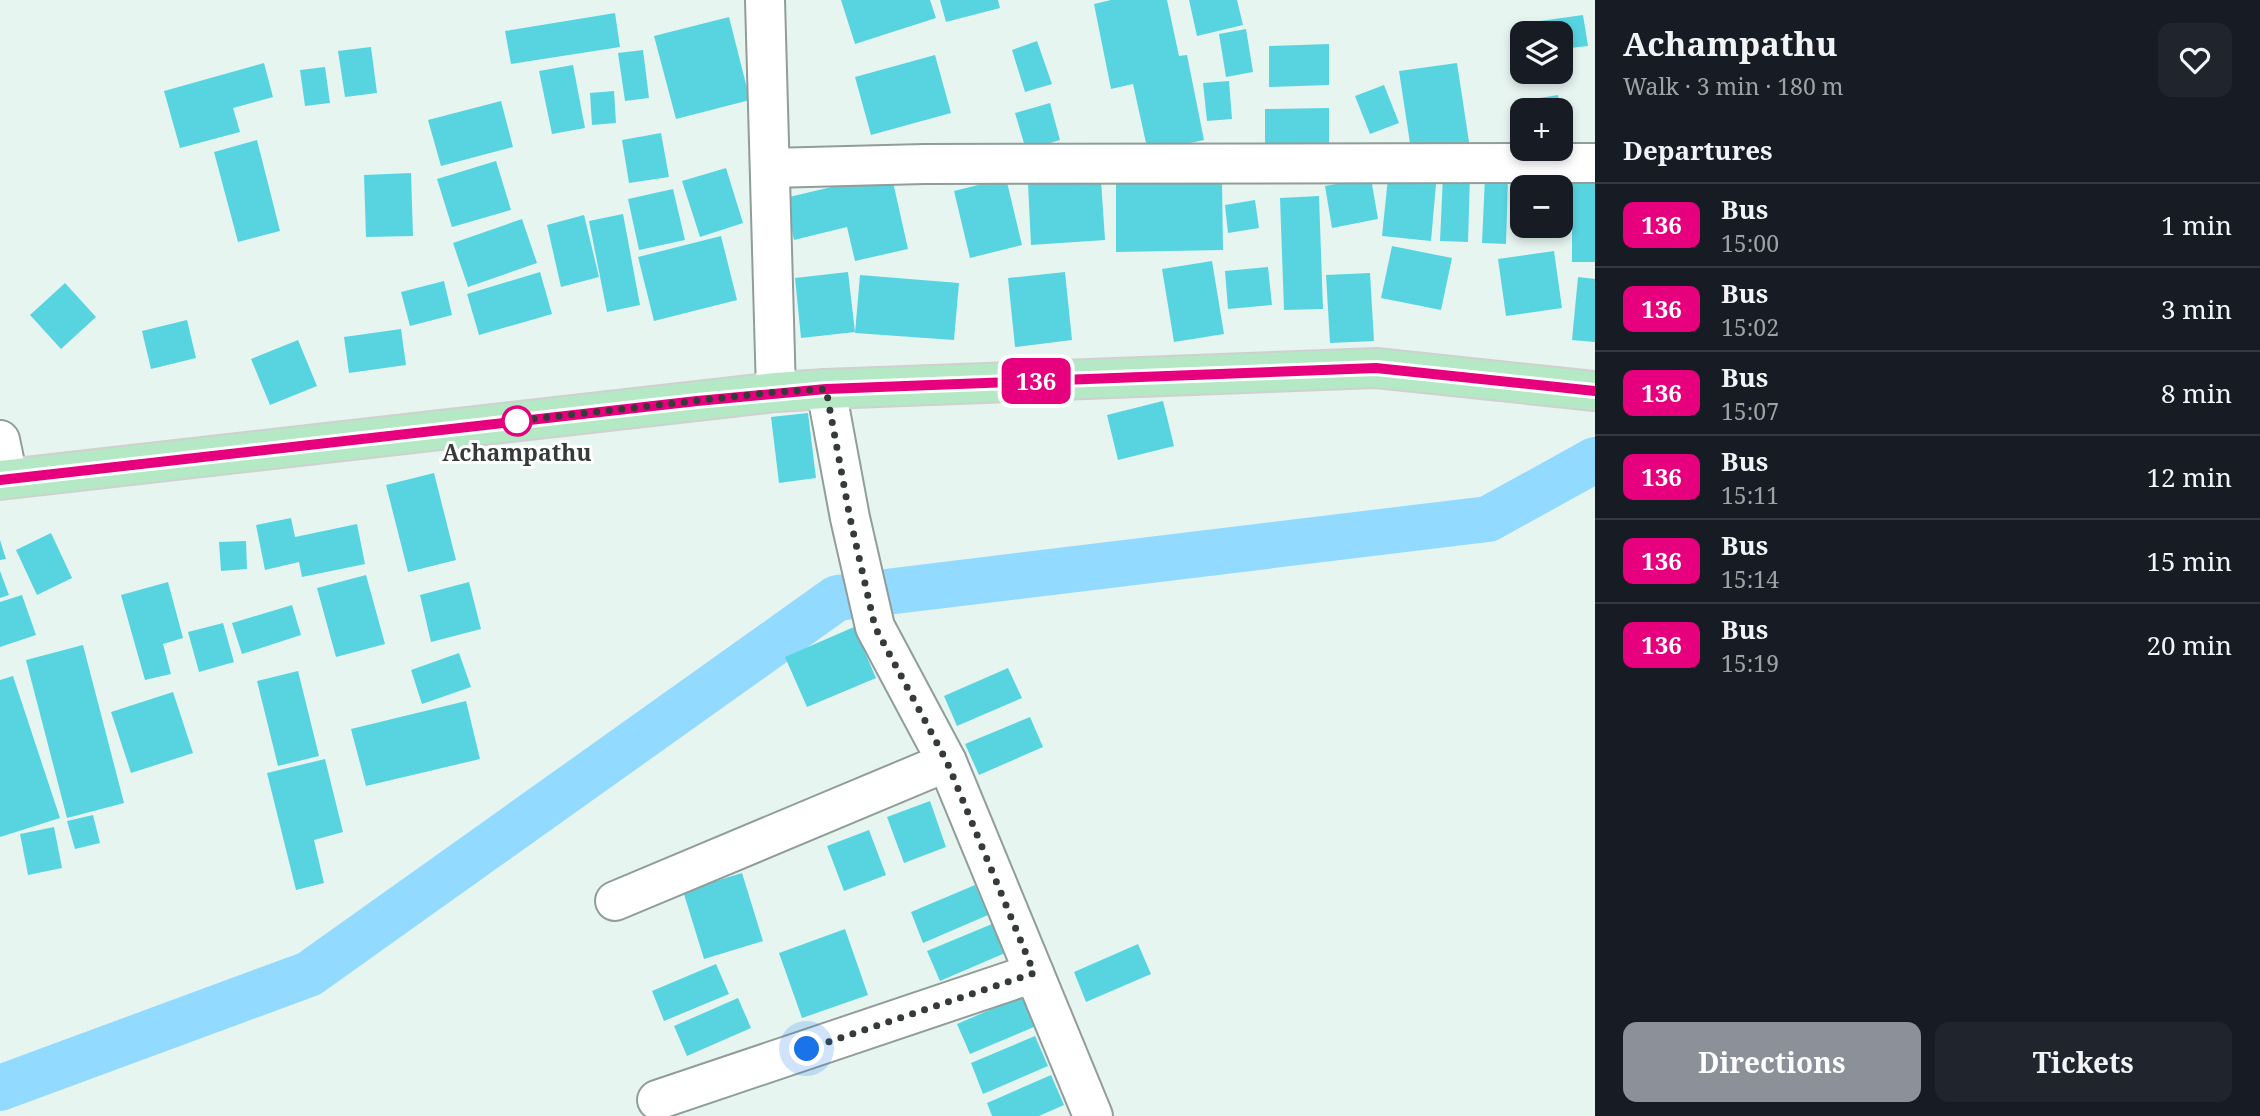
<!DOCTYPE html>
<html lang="en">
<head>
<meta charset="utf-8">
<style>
  body { margin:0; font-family:"Noto Serif",serif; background:#20242c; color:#f1f3f6; height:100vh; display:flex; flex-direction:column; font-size:26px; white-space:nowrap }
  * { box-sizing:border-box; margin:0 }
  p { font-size:23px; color:#9ea1a6 }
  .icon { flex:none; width:38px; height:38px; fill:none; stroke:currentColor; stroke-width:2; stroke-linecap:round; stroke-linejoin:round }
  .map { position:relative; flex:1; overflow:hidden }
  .sheet { display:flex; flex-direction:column; background:#171b24; width:665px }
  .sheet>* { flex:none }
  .badge { padding:0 14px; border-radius:10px; font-size:24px; line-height:46px }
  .tools { position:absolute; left:1510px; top:21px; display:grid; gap:14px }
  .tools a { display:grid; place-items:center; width:63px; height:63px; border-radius:14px; background:#171b24; box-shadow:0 4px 10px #0003; font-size:35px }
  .you { position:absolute; width:35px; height:35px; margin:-18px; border:5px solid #fff; border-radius:50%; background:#1a73e8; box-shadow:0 0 0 10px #1a73e833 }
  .map>.badge { position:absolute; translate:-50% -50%; box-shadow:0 0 0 4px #fff }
  h2 { padding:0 28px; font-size:26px; line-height:63px }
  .round { display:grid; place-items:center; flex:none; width:74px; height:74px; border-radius:14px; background:#20242c }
  .summary { display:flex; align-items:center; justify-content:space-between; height:119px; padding:0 28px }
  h1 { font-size:33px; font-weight:700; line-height:52px }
  .cta { display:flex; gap:14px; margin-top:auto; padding:14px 28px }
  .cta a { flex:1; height:80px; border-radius:14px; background:#8c9099; color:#fff; font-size:28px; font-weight:700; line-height:80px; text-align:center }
  .cta a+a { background:#20242c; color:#f1f3f6 }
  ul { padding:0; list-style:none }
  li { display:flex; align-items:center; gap:21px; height:84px; padding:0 28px; border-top:2px solid #363941 }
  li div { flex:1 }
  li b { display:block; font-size:26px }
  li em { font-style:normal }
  li .badge { min-width:77px; font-weight:700; text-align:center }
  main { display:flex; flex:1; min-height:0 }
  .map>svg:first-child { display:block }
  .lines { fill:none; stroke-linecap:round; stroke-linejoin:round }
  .canal { stroke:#92daff; stroke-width:46 }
  .building { fill:#58d4e1 }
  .minor-casing { stroke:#909d99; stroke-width:42 }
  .primary-casing { stroke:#cfd0cf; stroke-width:42 }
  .minor { stroke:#fff; stroke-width:38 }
  .primary { stroke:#b5e8c5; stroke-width:38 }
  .line-casing { stroke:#fff; stroke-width:16 }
  .line { stroke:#e6007e; stroke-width:10 }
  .walk { stroke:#353b39; stroke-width:7; stroke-dasharray:0 12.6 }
  .stop-dot { fill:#fff; stroke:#e6007e; stroke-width:3.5 }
  .labels { text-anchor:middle; stroke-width:6; stroke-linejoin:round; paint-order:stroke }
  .stop-label { font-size:23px; font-weight:bold; fill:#353b39; stroke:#fff }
</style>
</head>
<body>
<main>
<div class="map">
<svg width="1595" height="1116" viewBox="0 0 1595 1116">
  <rect width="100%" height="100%" fill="#e7f5f1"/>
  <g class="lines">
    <path class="canal" d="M0,1088L309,974L837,598L1488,519L1595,460"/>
  </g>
  <g class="building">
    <path d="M841,0H930L936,18L855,44Z"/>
    <path d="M940,0H998L1000,8L946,22Z"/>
    <path d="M1111,0H1167L1179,56L1187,55L1204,140L1148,152L1133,84L1111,89L1094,4Z"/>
    <path d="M1189,0H1237L1243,25L1197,36Z"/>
    <path d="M615,13L620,47L511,64L505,31Z"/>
    <path d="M1583,15L1588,46L1561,49V33H1527L1526,23Z"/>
    <path d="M729,17L750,100L676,119L654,36Z"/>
    <path d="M1246,29L1253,72L1226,77L1219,34Z"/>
    <path d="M1037,41L1052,84L1025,92L1012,50Z"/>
    <path d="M1329,44V85L1269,87V46Z"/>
    <path d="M371,47L377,93L345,97L338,51Z"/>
    <path d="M643,50L649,98L625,101L618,53Z"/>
    <path d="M935,55L951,113L871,135L855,77Z"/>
    <path d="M264,63L273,97L233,108L240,132L180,148L164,91Z"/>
    <path d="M1457,63L1469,142L1411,150L1399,71Z"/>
    <path d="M573,65L585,128L552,134L539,71Z"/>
    <path d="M325,67L330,103L305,106L300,70Z"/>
    <path d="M1229,81L1232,119L1207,121L1203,83Z"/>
    <path d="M1384,85L1399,123L1370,134L1355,96Z"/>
    <path d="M614,91L616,123L592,125L590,93Z"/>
    <path d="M1558,95L1561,110H1534L1533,99Z"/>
    <path d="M501,101L513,147L441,166L428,120Z"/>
    <path d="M1050,103L1060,140L1026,150L1015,113Z"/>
    <path d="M1329,108V150L1265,149V109Z"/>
    <path d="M661,133L669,177L629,183L622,140Z"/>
    <path d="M257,140L280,231L238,242L214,152Z"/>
    <path d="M496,161L511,210L452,227L437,179Z"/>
    <path d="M726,168L743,223L700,237L682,181Z"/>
    <path d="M1389,168L1437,173L1431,241L1382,236Z"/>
    <path d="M1518,170H1595V262H1572V225H1561V187H1522V226H1518Z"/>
    <path d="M411,173L413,236L366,237L364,175Z"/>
    <path d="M891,173L908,249L855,261L847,227L794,240L785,198Z"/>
    <path d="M1443,175H1470L1468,242L1440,241Z"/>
    <path d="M1485,177L1508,178L1506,244L1482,243Z"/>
    <path d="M1006,178L1022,245L970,258L954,191Z"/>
    <path d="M1371,178L1378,219L1332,228L1325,186Z"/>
    <path d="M1101,180L1105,240L1031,245L1028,184Z"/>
    <path d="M1222,182L1223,250L1116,252V184Z"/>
    <path d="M673,189L685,240L639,250L628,199Z"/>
    <path d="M1319,196L1323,309L1284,310L1280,198Z"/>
    <path d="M1255,200L1259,228L1228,233L1225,205Z"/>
    <path d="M623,214L640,305L607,312L589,221Z"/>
    <path d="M584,215L599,277L561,287L547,225Z"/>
    <path d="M522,219L537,263L468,287L453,243Z"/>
    <path d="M721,236L737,300L654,321L638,257Z"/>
    <path d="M1392,246L1452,258L1441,310L1381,298Z"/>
    <path d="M1554,251L1562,308L1506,316L1498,259Z"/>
    <path d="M1212,261L1224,334L1174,342L1162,269Z"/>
    <path d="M1268,267L1272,305L1228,309L1225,271Z"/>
    <path d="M540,272L552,314L479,335L467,294Z"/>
    <path d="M848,272L855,332L801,338L795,278Z"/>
    <path d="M1065,272L1072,340L1015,347L1008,278Z"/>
    <path d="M1370,273L1374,341L1330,343L1326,275Z"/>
    <path d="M860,275L959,283L954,340L855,333Z"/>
    <path d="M1578,277L1595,279V342L1572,340Z"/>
    <path d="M444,281L452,315L410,326L401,292Z"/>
    <path d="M65,283L96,317L61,349L30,315Z"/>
    <path d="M187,320L196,358L151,369L142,331Z"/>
    <path d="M401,329L406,365L349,373L344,337Z"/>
    <path d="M298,340L317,386L270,405L251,359Z"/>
    <path d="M1163,401L1174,446L1118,460L1107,415Z"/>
    <path d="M808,413L816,478L779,483L771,417Z"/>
    <path d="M434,473L456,560L408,572L386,485Z"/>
    <path d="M291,518L295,537L357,524L365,564L302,577L299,562L265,570L256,525Z"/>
    <path d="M51,533L72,578L37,595L16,550Z"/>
    <path d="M0,540L6,559L0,560Z"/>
    <path d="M246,541L247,569L221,571L219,542Z"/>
    <path d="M0,571L9,595L0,598Z"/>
    <path d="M366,575L385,644L336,657L317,588Z"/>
    <path d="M168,582L183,638L163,644L171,674L145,680L121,595Z"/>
    <path d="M469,582L481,629L431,642L420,595Z"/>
    <path d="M22,595L36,635L0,647V602Z"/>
    <path d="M292,605L301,635L242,654L232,623Z"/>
    <path d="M223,623L234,662L199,672L188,632Z"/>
    <path d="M854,627L876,678L807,707L785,657Z"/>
    <path d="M83,645L124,803L67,818L26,660Z"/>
    <path d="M459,653L471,687L422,704L411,670Z"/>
    <path d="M1008,668L1022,698L957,726L944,696Z"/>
    <path d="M298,671L319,756L278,766L257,681Z"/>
    <path d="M13,676L60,818L0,837V680Z"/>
    <path d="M173,692L193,753L131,773L111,712Z"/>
    <path d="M466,701L480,759L366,786L351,729Z"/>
    <path d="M1030,717L1043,747L979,775L965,744Z"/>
    <path d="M325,759L343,832L314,840L324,883L296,890L267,773Z"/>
    <path d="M930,801L946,847L904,863L887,817Z"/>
    <path d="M93,815L100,843L75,849L67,821Z"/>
    <path d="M54,827L62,868L28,875L20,834Z"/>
    <path d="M869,830L886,875L844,891L827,846Z"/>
    <path d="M742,873L763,941L704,959L683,891Z"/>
    <path d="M975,885L988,915L923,943L911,912Z"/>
    <path d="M992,924L1005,953L940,981L927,951Z"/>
    <path d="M845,929L868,995L802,1018L779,953Z"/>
    <path d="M1138,944L1151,974L1086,1002L1074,972Z"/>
    <path d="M716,964L729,994L664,1021L652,991Z"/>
    <path d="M1022,996L1034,1027L970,1054L957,1024Z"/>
    <path d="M738,998L751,1028L687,1056L674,1026Z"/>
    <path d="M1035,1036L1048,1066L983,1094L971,1063Z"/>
    <path d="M1051,1075L1064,1105L1039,1116H992L987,1103Z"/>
  </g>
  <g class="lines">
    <g class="minor-casing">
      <g id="minor">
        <path d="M765,0L776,392"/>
        <path d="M770,168L924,164L1595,163"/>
        <path d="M826,389L850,518L875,627L947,762L1093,1116"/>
        <path d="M0,440L8,478"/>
        <path d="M615,901L947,762"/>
        <path d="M657,1100L1034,973"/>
      </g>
    </g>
    <g class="primary-casing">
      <path id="primary" d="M0,480L776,392L826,389L1376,368L1595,391"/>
    </g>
    <use href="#minor" class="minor"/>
    <use href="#primary" class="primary"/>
  </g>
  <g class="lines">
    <g class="line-casing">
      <path id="line" d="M0,480L697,401L826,389L1376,368L1595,391"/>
    </g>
    <use href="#line" class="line"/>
    <path class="walk" d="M517,421H513L776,392L826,389L850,518L875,627L947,762L1034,973L807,1049"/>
  </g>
  <circle class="stop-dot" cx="517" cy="421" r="14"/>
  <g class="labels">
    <g class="stop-label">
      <text x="517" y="461">Achampathu</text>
    </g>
  </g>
</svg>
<div class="tools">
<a><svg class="icon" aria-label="layers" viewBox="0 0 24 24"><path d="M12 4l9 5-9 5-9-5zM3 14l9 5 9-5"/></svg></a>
<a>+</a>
<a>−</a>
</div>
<div class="you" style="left:807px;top:1049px"></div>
<b class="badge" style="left:1036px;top:381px;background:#e6007e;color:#fff">136</b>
</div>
<section class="sheet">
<div class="summary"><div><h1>Achampathu</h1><p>Walk · 3 min · 180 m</p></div><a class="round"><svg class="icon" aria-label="heart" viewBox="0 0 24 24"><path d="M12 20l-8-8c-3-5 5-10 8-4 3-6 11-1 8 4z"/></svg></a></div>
<h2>Departures</h2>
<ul>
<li><span class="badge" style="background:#e6007e;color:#fff">136</span><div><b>Bus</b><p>15:00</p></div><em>1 min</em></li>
<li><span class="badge" style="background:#e6007e;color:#fff">136</span><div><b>Bus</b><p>15:02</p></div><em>3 min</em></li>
<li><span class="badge" style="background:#e6007e;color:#fff">136</span><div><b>Bus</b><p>15:07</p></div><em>8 min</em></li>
<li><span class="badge" style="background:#e6007e;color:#fff">136</span><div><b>Bus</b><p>15:11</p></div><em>12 min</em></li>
<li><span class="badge" style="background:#e6007e;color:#fff">136</span><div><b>Bus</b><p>15:14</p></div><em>15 min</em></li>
<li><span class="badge" style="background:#e6007e;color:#fff">136</span><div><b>Bus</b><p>15:19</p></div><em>20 min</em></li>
</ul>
<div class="cta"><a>Directions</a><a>Tickets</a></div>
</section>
</main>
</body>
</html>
